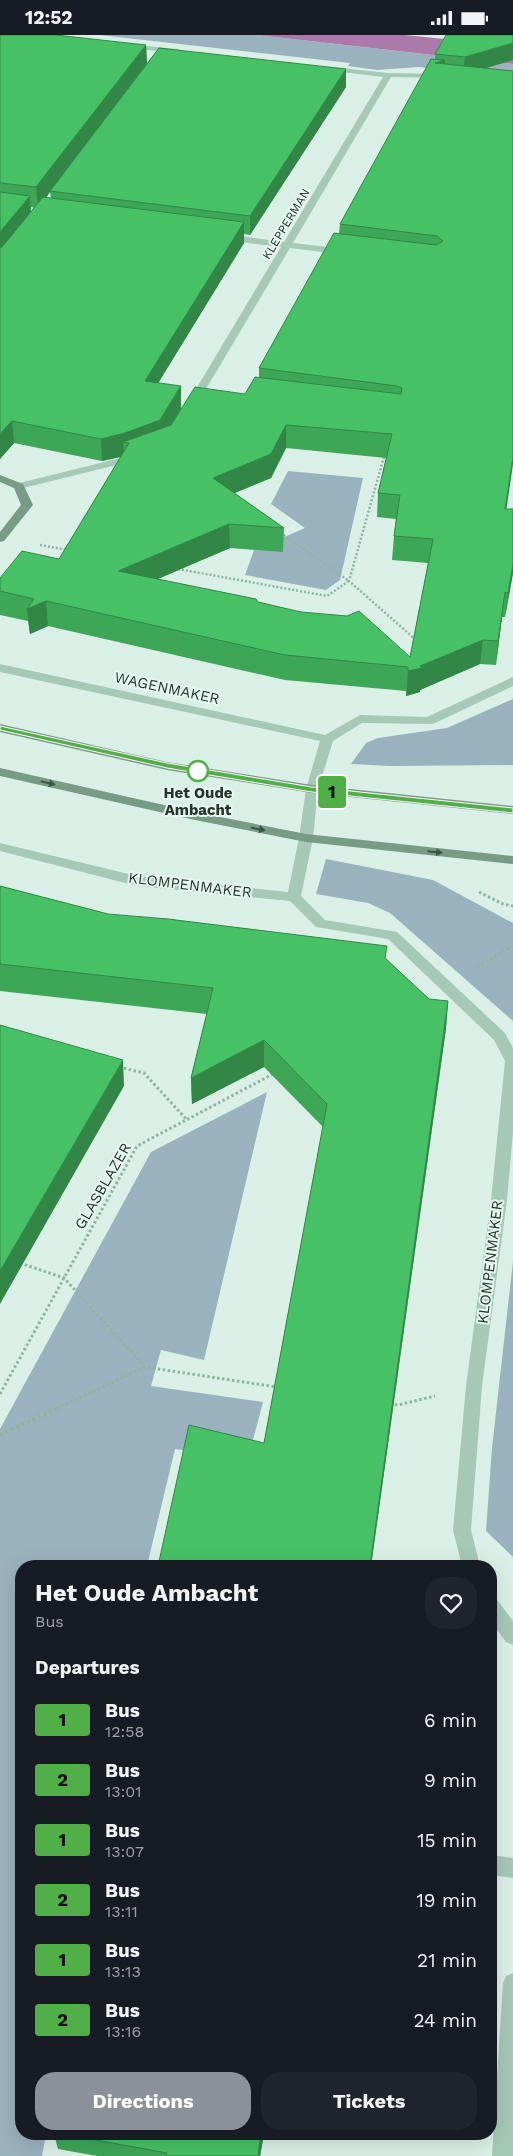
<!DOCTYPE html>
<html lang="en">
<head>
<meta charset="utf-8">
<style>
  body { margin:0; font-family:"Work Sans",sans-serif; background:#20242c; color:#f1f3f6; height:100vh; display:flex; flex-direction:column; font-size:19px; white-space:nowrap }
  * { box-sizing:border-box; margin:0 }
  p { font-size:16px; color:#9ea1a6 }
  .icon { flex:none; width:28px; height:28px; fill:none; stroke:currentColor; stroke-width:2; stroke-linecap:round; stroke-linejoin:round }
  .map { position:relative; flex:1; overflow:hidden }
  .details { position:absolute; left:15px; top:1525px; width:482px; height:580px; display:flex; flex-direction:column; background:#171b24; border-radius:20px; box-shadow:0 5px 20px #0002 }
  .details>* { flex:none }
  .badge { padding:0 10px; border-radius:4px; font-size:18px; line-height:32px }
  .map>.badge { position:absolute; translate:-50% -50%; box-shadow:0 0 0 2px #fff }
  h2 { padding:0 20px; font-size:19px; line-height:45px }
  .round { display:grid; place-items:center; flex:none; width:52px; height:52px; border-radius:20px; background:#20242c }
  .headline { display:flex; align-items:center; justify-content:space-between; height:85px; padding:0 20px }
  h1 { font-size:24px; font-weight:700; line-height:38px }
  .button { display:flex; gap:10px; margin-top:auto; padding:10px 20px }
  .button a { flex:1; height:58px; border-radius:20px; background:#8c9099; color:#fff; font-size:20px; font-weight:700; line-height:58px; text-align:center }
  .button a+a { background:#20242c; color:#f1f3f6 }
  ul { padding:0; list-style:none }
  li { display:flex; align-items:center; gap:15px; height:60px; padding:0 20px }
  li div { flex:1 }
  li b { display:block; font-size:19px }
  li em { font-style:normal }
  li .badge { min-width:55px; font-weight:700; text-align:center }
  .status { display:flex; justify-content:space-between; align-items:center; height:35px; padding:0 25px; background:#171b24; direction:ltr }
  .status svg { height:14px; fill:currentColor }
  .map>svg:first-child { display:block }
  .green { fill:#9ab2be }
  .water { fill:#ac7aaa }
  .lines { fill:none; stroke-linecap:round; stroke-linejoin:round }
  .path-far2 { stroke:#90b3a0; stroke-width:2.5; stroke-dasharray:2 2; stroke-linecap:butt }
  .path-far1 { stroke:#90b3a0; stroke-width:3; stroke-dasharray:2.5 2.5; stroke-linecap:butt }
  .path { stroke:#90b3a0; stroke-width:4; stroke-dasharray:3 3; stroke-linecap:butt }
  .lane { fill:#a6c8b6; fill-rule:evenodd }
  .street { fill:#a6c8b6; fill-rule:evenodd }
  .secondary { fill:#789b85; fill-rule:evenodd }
  .wall { fill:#3da657; fill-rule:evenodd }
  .shaded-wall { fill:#328747 }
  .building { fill:#47c165; stroke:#328747; fill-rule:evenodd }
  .oneway { fill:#3f5346 }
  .line { fill:#50af46; stroke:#fff }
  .stop-dot { fill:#fff; stroke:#50af46; stroke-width:2.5 }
  .labels { text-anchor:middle; stroke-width:4; stroke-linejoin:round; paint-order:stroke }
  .far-street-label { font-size:12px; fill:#27342b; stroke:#e5f8f0 }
  .street-label { font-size:15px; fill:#27342b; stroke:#e5f8f0 }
  .stop-label { font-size:15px; font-weight:bold; fill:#27342b; stroke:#e5f8f0 }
</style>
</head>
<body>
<div class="status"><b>12:52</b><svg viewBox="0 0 49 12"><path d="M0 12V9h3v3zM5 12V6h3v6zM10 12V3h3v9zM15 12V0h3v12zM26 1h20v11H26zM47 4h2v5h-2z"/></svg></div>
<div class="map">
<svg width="513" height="2121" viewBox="0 0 513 2121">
  <rect width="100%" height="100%" fill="#daf0e6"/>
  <g class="green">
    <path d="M99,0H257L513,29V43L419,32L377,35L348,31L350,28Z"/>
    <path d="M288,436L363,443L340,545L326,555L245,540L254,515L305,493L271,469Z"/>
    <path d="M513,664V730L390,731L351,729L366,708L378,703L447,693Z"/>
    <path d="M326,824L433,845L513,888V986L390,878L368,868L316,859Z"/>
    <path d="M267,1057L204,1325L161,1315L151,1351L263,1367L248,1424L175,1414L147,1531H21V2099H46L42,2121H0V1394L151,1117Z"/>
    <path d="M513,1226V1522L486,1496L492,1413Z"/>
  </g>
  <path class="water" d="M257,0H405L513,11V29Z"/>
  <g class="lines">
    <g class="path-far2">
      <path d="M385,418L349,546L416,605"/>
      <path d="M40,510L68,515"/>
      <path d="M178,534L327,561L349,546L282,499"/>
    </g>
    <g class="path-far1">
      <path d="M479,857L503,869L513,871"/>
      <path d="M477,932L513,911"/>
      <path d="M119,1032L144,1038L187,1085"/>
      <path d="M20,1228L64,1243L145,1332"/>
      <path d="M0,1359L137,1111L275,1038"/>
      <path d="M390,1369L398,1370L435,1361"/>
      <path d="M57,1373L145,1332L277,1352"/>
    </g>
    <path class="path" d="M0,1400L60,1372"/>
    <path class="lane" d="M491,1820L513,1823V1843L491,1840Z"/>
    <g class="street">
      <path d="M124,9L178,14L182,16L178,18L127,13L123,11Z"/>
      <path d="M322,31L388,38L442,39L446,41L442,43L391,42L293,208L346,214L351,217L346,220L290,213L197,369L192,372L188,371L187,369L281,212L225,205L220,202L225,199L284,207L383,42L325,35H322Z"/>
      <path d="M137,419L142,422L141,424L19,454L14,451L15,449Z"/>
      <path d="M0,629L325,700L360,680L427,682L513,642V651L433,689L362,688L333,706L318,754L313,803L301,861L325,885L397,897L505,998L513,1013V1097L507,1165L482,1351L471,1495L480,1531H462L453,1495L466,1351L491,1165L505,1026L494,1005L388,904L316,892L290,866L137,851L0,816V808L137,841L288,857L299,803L306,754L320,706L0,637Z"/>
      <path d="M491,1564L498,1566L513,1586V1610L506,1607L491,1587Z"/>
      <path d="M513,1938V2121H492L503,1948L506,1941Z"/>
    </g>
    <g class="secondary">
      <path d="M0,440L23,449L33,470L4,506L0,507V497L21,470L14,453L0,447Z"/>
      <path d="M0,689L167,727L312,750L513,771V779L312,758L167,735L0,697Z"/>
      <path d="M0,733L195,777L306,799L513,821V829L306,807L195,785L0,741Z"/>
    </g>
  </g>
  <g class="wall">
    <path d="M0,0L146,10L147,29L346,34V52L250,200L244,199V208L158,348L181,373L245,359L259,342V333L339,198L340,189L435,24V19L446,0L485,33L506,474H513V538L505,582H502L496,630L480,629L420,655V657L406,661V656L285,645L48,591L30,599L28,586L0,580V543L59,524L121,422L102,426L14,408L0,424ZM50,157L51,163H46ZM31,172L35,173L31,177ZM286,413L386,423L378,458L377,482L396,484L394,501L392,525L428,528L410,622L258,567L158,544L230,513L283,517L284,493L234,458L271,443Z"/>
    <path d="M0,851L108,879L386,924L429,964L448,966L446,993L371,1531H158L264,1408L323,1092L264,1032L192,1069L191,1043L207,979L0,956Z"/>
    <path d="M54,2099H264L260,2121H97L58,2114Z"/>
  </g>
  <g class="shaded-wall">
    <path d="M513,8V25L463,40L465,22Z"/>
    <path d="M146,10L147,29L50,156V157L38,173L36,152Z"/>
    <path d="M445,25L444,46L435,28Z"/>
    <path d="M346,34V52L250,200V181Z"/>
    <path d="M30,161L31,181L0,221V197Z"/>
    <path d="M244,187V208L146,368L145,346Z"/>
    <path d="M181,351V373L161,407H123L124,421L102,426L101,404Z"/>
    <path d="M12,386L14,408L0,424V399Z"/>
    <path d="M286,390V413L271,443L213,467V443Z"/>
    <path d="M513,422V429L503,498L505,474Z"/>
    <path d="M229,489L230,513L120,560L118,536Z"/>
    <path d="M513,529V538L505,582L508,558Z"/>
    <path d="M505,557L502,582L496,630L498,606Z"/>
    <path d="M46,566L48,591L30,599L27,574Z"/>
    <path d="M483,605L480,629L420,655V657L406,661L408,636Z"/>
    <path d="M448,966L446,993L371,1531H370Z"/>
    <path d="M264,1005V1032L192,1069L191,1043Z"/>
    <path d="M123,1025L124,1051L0,1269V1236Z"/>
    <path d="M261,2099H264L260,2121H258Z"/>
  </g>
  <g class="building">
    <path d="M0,0H56L146,10L36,152L0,148Z"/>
    <path d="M446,0H513V8L465,22L435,19Z"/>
    <path d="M159,13L346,34L250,181L50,156Z"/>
    <path d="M431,24L445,25L435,28L513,36V422L505,474H513V529L508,558L505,557L498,606L483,605L420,631L422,633L408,636V632L285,620L46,566L27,574L34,564L0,556V543L22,516L59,524L129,408L123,407L171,390L195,352L245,359L255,342L401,359L402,353L397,351L259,333L334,198L436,210L443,206L437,201L340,189ZM286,390L392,399L378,458L400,460L394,501L433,504L410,622L359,576L347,581L301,577L258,567L256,564L118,536L229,489L284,493L213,443L271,419Z"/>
    <path d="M0,157L30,161L0,197Z"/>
    <path d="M43,162L244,187L145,346L181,351L160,385L125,398L101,404L12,386L0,399V213L2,212Z"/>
    <path d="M0,851L108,879L168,884L387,911L385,923L429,964L448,966L370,1531H158L189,1390L264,1408L327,1069L264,1005L191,1043L213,953L0,929Z"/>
    <path d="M0,990L123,1025L0,1236Z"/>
    <path d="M63,2099H261L258,2121H166L167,2118Z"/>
  </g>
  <defs><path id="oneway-solid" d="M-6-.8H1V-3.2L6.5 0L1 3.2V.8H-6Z" transform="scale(1.25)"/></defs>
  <g class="oneway">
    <use href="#oneway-solid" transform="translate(48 748) rotate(13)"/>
    <use href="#oneway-solid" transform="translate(258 794) rotate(11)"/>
    <use href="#oneway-solid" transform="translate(435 817) rotate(6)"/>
  </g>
  <path class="line" d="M0,691L167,728L312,752L513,773V778L312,757L167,733L0,695Z"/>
  <circle class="stop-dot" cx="198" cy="736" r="10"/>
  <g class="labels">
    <g class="far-street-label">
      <text transform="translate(286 189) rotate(-59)" y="4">KLEPPERMAN</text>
    </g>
    <g class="street-label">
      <text transform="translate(167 653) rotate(12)" y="5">WAGENMAKER</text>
      <text transform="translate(190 850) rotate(7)" y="5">KLOMPENMAKER</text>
      <text transform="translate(103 1151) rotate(-60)" y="5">GLASBLAZER</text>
      <text transform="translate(490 1227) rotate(-83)" y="5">KLOMPENMAKER</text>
    </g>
    <g class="stop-label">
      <text x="198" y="763">Het Oude<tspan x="198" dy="17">Ambacht</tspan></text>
    </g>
  </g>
</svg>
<b class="badge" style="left:332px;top:757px;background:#50af46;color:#111">1</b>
<section class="details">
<div class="headline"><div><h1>Het Oude Ambacht</h1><p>Bus</p></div><a class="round"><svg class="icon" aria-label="heart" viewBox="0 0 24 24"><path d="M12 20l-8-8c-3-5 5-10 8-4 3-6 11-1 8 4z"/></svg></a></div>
<h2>Departures</h2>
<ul>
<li><span class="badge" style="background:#50af46;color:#111">1</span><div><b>Bus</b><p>12:58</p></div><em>6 min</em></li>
<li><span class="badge" style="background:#50af46;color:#111">2</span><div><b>Bus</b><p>13:01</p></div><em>9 min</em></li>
<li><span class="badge" style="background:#50af46;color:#111">1</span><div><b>Bus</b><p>13:07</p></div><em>15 min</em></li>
<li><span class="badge" style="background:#50af46;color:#111">2</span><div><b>Bus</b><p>13:11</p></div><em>19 min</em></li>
<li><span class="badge" style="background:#50af46;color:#111">1</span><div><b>Bus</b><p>13:13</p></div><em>21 min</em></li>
<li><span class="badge" style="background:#50af46;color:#111">2</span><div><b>Bus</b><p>13:16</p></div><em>24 min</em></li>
</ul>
<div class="button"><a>Directions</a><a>Tickets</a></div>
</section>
</div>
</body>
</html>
